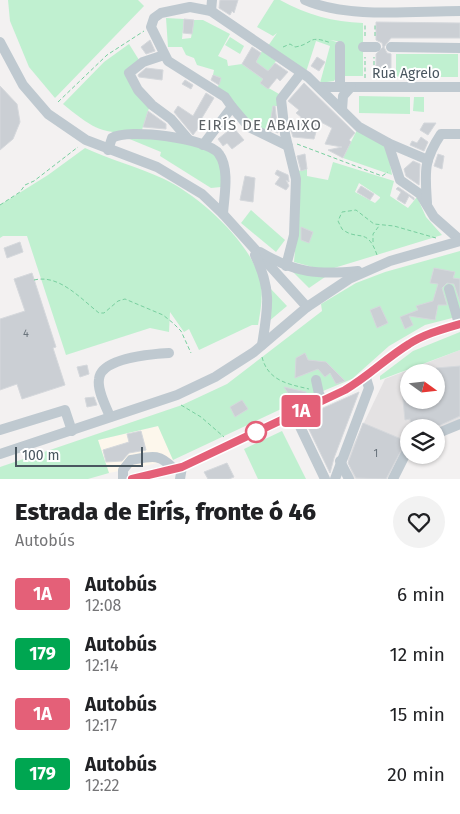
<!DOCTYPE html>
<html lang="es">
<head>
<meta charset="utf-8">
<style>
  body { margin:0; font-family:"Fira Sans",sans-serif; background:#f2f2f2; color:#202124; height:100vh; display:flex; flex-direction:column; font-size:19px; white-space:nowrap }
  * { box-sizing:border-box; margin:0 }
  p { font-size:16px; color:#757577 }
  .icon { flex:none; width:28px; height:28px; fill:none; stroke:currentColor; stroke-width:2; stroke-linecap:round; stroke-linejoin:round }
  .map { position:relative; height:479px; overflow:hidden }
  .side { display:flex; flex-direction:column; background:#fff; flex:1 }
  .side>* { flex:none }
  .badge { padding:0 10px; border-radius:4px; font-size:18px; line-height:32px }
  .needle { width:32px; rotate:105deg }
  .buttons { position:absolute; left:400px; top:364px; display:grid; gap:10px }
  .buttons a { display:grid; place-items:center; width:45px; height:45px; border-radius:50%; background:#fff; box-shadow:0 1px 4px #0004; font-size:25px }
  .scale { position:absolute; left:15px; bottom:12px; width:128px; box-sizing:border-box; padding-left:5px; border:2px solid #49565f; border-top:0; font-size:14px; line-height:18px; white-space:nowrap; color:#49565f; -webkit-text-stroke:4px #fff; paint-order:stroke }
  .map>.badge { position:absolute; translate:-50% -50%; box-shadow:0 0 0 2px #fff }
  .round { display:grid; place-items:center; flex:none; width:52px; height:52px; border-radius:26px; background:#f2f2f2 }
  .summary { display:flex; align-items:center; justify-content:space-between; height:85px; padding:0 15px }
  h1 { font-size:24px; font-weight:800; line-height:38px }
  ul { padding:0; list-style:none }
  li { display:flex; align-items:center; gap:15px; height:60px; padding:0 15px }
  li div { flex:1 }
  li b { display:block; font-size:19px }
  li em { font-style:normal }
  li .badge { min-width:55px; font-weight:700; text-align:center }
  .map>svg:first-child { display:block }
  .commercial { fill:#fdf7ec }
  .education { fill:#e4e2e3; fill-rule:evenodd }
  .green { fill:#c0f0d0; fill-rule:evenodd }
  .building { fill:#cbcfd4; stroke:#d5d8dc }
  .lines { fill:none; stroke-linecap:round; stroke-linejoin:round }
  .path { stroke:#78cf9f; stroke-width:1; stroke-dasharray:4 2.5; stroke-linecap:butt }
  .minor { stroke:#bfc9d0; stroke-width:10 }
  .line-casing { stroke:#fff; stroke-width:11 }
  .line { stroke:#e46078; stroke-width:8 }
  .stop-dot { fill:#fff; stroke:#e46078; stroke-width:2.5 }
  .labels { text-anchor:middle; stroke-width:4; stroke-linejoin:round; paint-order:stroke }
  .number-label { font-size:11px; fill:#6a747c }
  .street-label { font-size:14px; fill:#49565f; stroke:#fff }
  .neighbourhood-label { font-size:15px; letter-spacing:1px; fill:#5d6266; stroke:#fff }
</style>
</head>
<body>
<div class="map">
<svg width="460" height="479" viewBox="0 0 460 479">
  <rect width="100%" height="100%" fill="#f3f1f1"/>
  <path class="commercial" d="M159,426L173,460L109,473L98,440Z"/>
  <path class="education" d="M460,350V421L436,431V428H409V442L405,444L389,479H353L347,458L385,379ZM409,372H436V400H409Z"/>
  <g class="green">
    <path d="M8,0H138L144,6L55,98L29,67L10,21Z"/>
    <path d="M274,0H280C307,15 333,22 363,23V76H343V42L330,40L340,43L337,76L334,81L320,83L330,46L316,41L306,72L268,46L277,33L273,36L257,27Z"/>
    <path d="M166,18L184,19L182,39L191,38L194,20H203L230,34L218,56L227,60L228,66L242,64L258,75L256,62L262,51L276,61L260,83L279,94V106H273L269,133L243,118L218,87L220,78L213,75L214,70L197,65L194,58L186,55L182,47H168Z"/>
    <path d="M230,37L244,46L240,54L225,45Z"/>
    <path d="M129,44L139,60L126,73L150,105L141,133C100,134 94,129 63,104L104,62Z"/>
    <rect x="396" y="54" width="62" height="23"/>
    <path d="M359,96L410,97V114L359,113Z"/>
    <path d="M414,97H424V112L413,111Z"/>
    <path d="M357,130L387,147L392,175L343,158Z"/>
    <path d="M127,138C150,139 211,137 220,163C222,170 221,180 221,187L211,188L160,156L161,152Z"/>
    <path d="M85,148C111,160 138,167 164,179C198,195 247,239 259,276C264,291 261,309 258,325H252L199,350L189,329L184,332L170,312L169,332L150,328L66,355L27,236H3L0,238V205L48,175Z"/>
    <path d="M333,162L394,181L390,196L408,208L417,197L426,217L442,235L334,268H316L294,262L297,226L298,171L307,169V176L328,180ZM359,183L380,197V198L375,203L355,192Z"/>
    <path d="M251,210L285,240L276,252L241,223Z"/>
    <path d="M460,251V316L425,325L389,346L352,379L294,403L173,460L158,426L98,440L109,473L88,479H0V467L182,405L227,384L322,311L321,304L356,283L385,272Z"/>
    <path d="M292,271L325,277L309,288Z"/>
    <path d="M270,288L287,306L268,322Z"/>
    <path d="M460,332V350L380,380V376L413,351Z"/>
    <path d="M282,431L306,479H258L244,449Z"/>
  </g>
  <g class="building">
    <path d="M220,0H238L234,13L232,11L230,15L219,8Z"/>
    <path d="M184,19L194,20L192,34L183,33Z"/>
    <path d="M376,22L460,23V38H391L384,47L387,53L391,54V77L376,76V54L383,47L382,43L376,40Z"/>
    <path d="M150,40L155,51L146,54L141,47Z"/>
    <path d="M252,47L261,53L256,62L268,71L275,63L288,72L280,81L277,78L268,89L260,83L263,79L242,64Z"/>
    <path d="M317,57L325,62L319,71L311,66Z"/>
    <path d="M146,68L163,70L162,80L139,77L138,75Z"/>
    <path d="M213,75L221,78L219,85L211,80Z"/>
    <path d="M185,80L193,85L191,89L182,84Z"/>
    <path d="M304,83L355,133L349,140L351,142L343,158L328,150L342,147L325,144L332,128L319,121L314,139L293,137L291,130H299L301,117L296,113L299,110L288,101Z"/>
    <path d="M0,86L17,104L20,122L13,139L0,150Z"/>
    <path d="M206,93L214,98L200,121L203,122L193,135L174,112L178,106L193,116Z"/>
    <path d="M273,106H275L278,133L269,129Z"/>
    <path d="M148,111L166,124V129L143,127Z"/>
    <path d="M424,123H436L428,135L420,130Z"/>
    <path d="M233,127L244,140L232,149L227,143L223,146L218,139Z"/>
    <path d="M421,137L428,142L424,151L410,145L412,141L417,143Z"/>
    <path d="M305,154L307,169L301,171L297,156Z"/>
    <path d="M438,154L444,156L442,169L434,166Z"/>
    <path d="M413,161L420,164L419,185L406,176L404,169Z"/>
    <path d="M277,170L288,175L289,182L286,180L289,186L286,190L275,184L280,177L275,174Z"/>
    <path d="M245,176L255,178L253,202L240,200Z"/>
    <path d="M361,186L374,194L370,200L357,192Z"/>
    <path d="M398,187L414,198V200L409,196L405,204L397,199L401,192L396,189Z"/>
    <path d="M301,227L313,232L309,243L301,240Z"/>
    <path d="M20,242L23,252L7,258L4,248Z"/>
    <path d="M434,268L455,272L453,278L460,279V302L454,284L447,283L442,288L447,305H438L435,320L409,316L413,325L405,329L400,317L418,310L416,306L433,301L438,284L430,283Z"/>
    <path d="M32,273L56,347L53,348L65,385L22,399L17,384L0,390V319L25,311L14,279Z"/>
    <path d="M380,306L388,323L377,328L370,310Z"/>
    <path d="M305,353L308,360L326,362L345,381L336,384L330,373L325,377L318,369L295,378L296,358Z"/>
    <path d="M87,365L89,374L80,377L77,367Z"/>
    <path d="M460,366V416L434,428H411L410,419L405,420L401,380L409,379V400H436V368Z"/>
    <path d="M284,387L306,392L308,397L294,403Z"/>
    <path d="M359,392L334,458L330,473L303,417Z"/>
    <path d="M94,397L97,405L87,407L85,398Z"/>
    <path d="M242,400L248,409L235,417L230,407Z"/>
    <path d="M363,423L406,441L386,479L356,478L348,463Z"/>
    <path d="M141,431L146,450L129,453L122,461L106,462L103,450L129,442L127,434Z"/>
    <path d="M227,463L234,477L229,479H208L204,472Z"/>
  </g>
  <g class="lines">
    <g class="path">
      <path d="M365,36V23"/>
      <path d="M375,36V23"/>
      <path d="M283,47L290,44L295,47C314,44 307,34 331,43"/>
      <path d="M365,78V57"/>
      <path d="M374,78V57"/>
      <path d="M58,102L107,55L144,31"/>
      <path d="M297,144L382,176L388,172"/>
      <path d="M0,205L20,192L25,185L34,181L78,147"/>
      <path d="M373,242V234L379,226"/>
      <path d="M377,255C367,226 358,242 342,229L338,221L342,212L356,210L374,224L394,226L436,238"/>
      <path d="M34,280C59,274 80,298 99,313H104L118,301L125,299L163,315L173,323L181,331L191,353"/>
      <path d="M262,357C268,381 288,384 309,389"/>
      <path d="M181,405L201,417L224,437"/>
    </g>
    <g class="minor">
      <path d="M305,0C348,19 413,11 460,11"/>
      <path d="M211,11L212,0"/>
      <path d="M0,42L23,85L48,114L86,140L157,167L202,194L223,214L307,307"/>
      <path d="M340,46V87"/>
      <path d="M363,47H376"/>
      <path d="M391,47L460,48"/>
      <path d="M164,55L143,62L129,73L138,90L152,105L171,119L189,140"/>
      <path d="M319,87H460"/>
      <path d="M232,107L249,127L288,146"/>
      <path d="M342,110L343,96L351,87"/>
      <path d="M388,143L428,160"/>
      <path d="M203,145L232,107L225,97L168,61L151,27L154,18L161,13L190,7L211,11L308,77L359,127L388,143L400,180L420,194L434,217L460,240"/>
      <path d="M108,150L112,138C127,128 208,138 219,154C230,169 224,197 223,214"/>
      <path d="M427,203C425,172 423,161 441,134H460"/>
      <path d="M260,252C295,273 318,275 358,271"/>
      <path d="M255,255C272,290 268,308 262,345"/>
      <path d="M286,266L294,235L296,179L285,134L281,99L301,73"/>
      <path d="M449,289L459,324"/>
      <path d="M316,380L319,394L323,400"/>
      <path d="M294,414L325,479"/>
      <path d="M110,417C106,406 97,391 99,379C101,358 152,354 169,353"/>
      <path d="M0,430L65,410L72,431"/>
      <path d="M436,434L460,424"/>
      <path d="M0,454L177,395L215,377L254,352L307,307L349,279L390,261L460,241"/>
      <path d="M340,461L349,479"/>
      <path d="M123,479V470L131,460C152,456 159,453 174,469"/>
      <path d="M132,479L182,467L345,390C368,377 386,358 409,344C424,334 443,329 460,324"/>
      <path d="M180,479L182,467"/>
      <path d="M335,479L369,388L366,378"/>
      <path d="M393,479L409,447"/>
    </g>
  </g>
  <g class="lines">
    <g class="line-casing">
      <path id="line" d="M132,479L182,467L345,390C369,376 386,358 409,344C424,334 443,329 460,324"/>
    </g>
    <use href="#line" class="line"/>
  </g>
  <circle class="stop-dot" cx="256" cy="432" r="10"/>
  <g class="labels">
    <g class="number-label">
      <text x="26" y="337">4</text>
      <text x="376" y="457">1</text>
    </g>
    <g class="street-label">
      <text x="406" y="78">Rúa Agrelo</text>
    </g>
    <g class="neighbourhood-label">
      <text x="260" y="130">EIRÍS DE ABAIXO</text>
    </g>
  </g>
</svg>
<div class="buttons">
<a><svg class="needle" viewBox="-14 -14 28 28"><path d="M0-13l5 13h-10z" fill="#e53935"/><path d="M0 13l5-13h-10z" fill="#757577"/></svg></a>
<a><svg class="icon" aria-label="layers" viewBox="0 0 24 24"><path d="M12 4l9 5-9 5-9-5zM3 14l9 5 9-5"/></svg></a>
</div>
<div class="scale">100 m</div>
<b class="badge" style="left:301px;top:411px;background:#e46078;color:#fff">1A</b>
</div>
<section class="side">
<div class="summary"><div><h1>Estrada de Eirís, fronte ó 46</h1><p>Autobús</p></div><a class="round"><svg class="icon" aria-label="heart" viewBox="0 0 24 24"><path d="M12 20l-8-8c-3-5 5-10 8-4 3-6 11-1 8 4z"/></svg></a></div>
<ul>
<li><span class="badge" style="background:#e46078;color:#fff">1A</span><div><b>Autobús</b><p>12:08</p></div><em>6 min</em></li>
<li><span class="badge" style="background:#00a651;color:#fff">179</span><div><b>Autobús</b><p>12:14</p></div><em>12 min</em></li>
<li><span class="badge" style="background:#e46078;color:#fff">1A</span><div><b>Autobús</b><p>12:17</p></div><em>15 min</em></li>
<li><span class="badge" style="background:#00a651;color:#fff">179</span><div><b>Autobús</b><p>12:22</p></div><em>20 min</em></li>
</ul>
</section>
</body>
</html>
